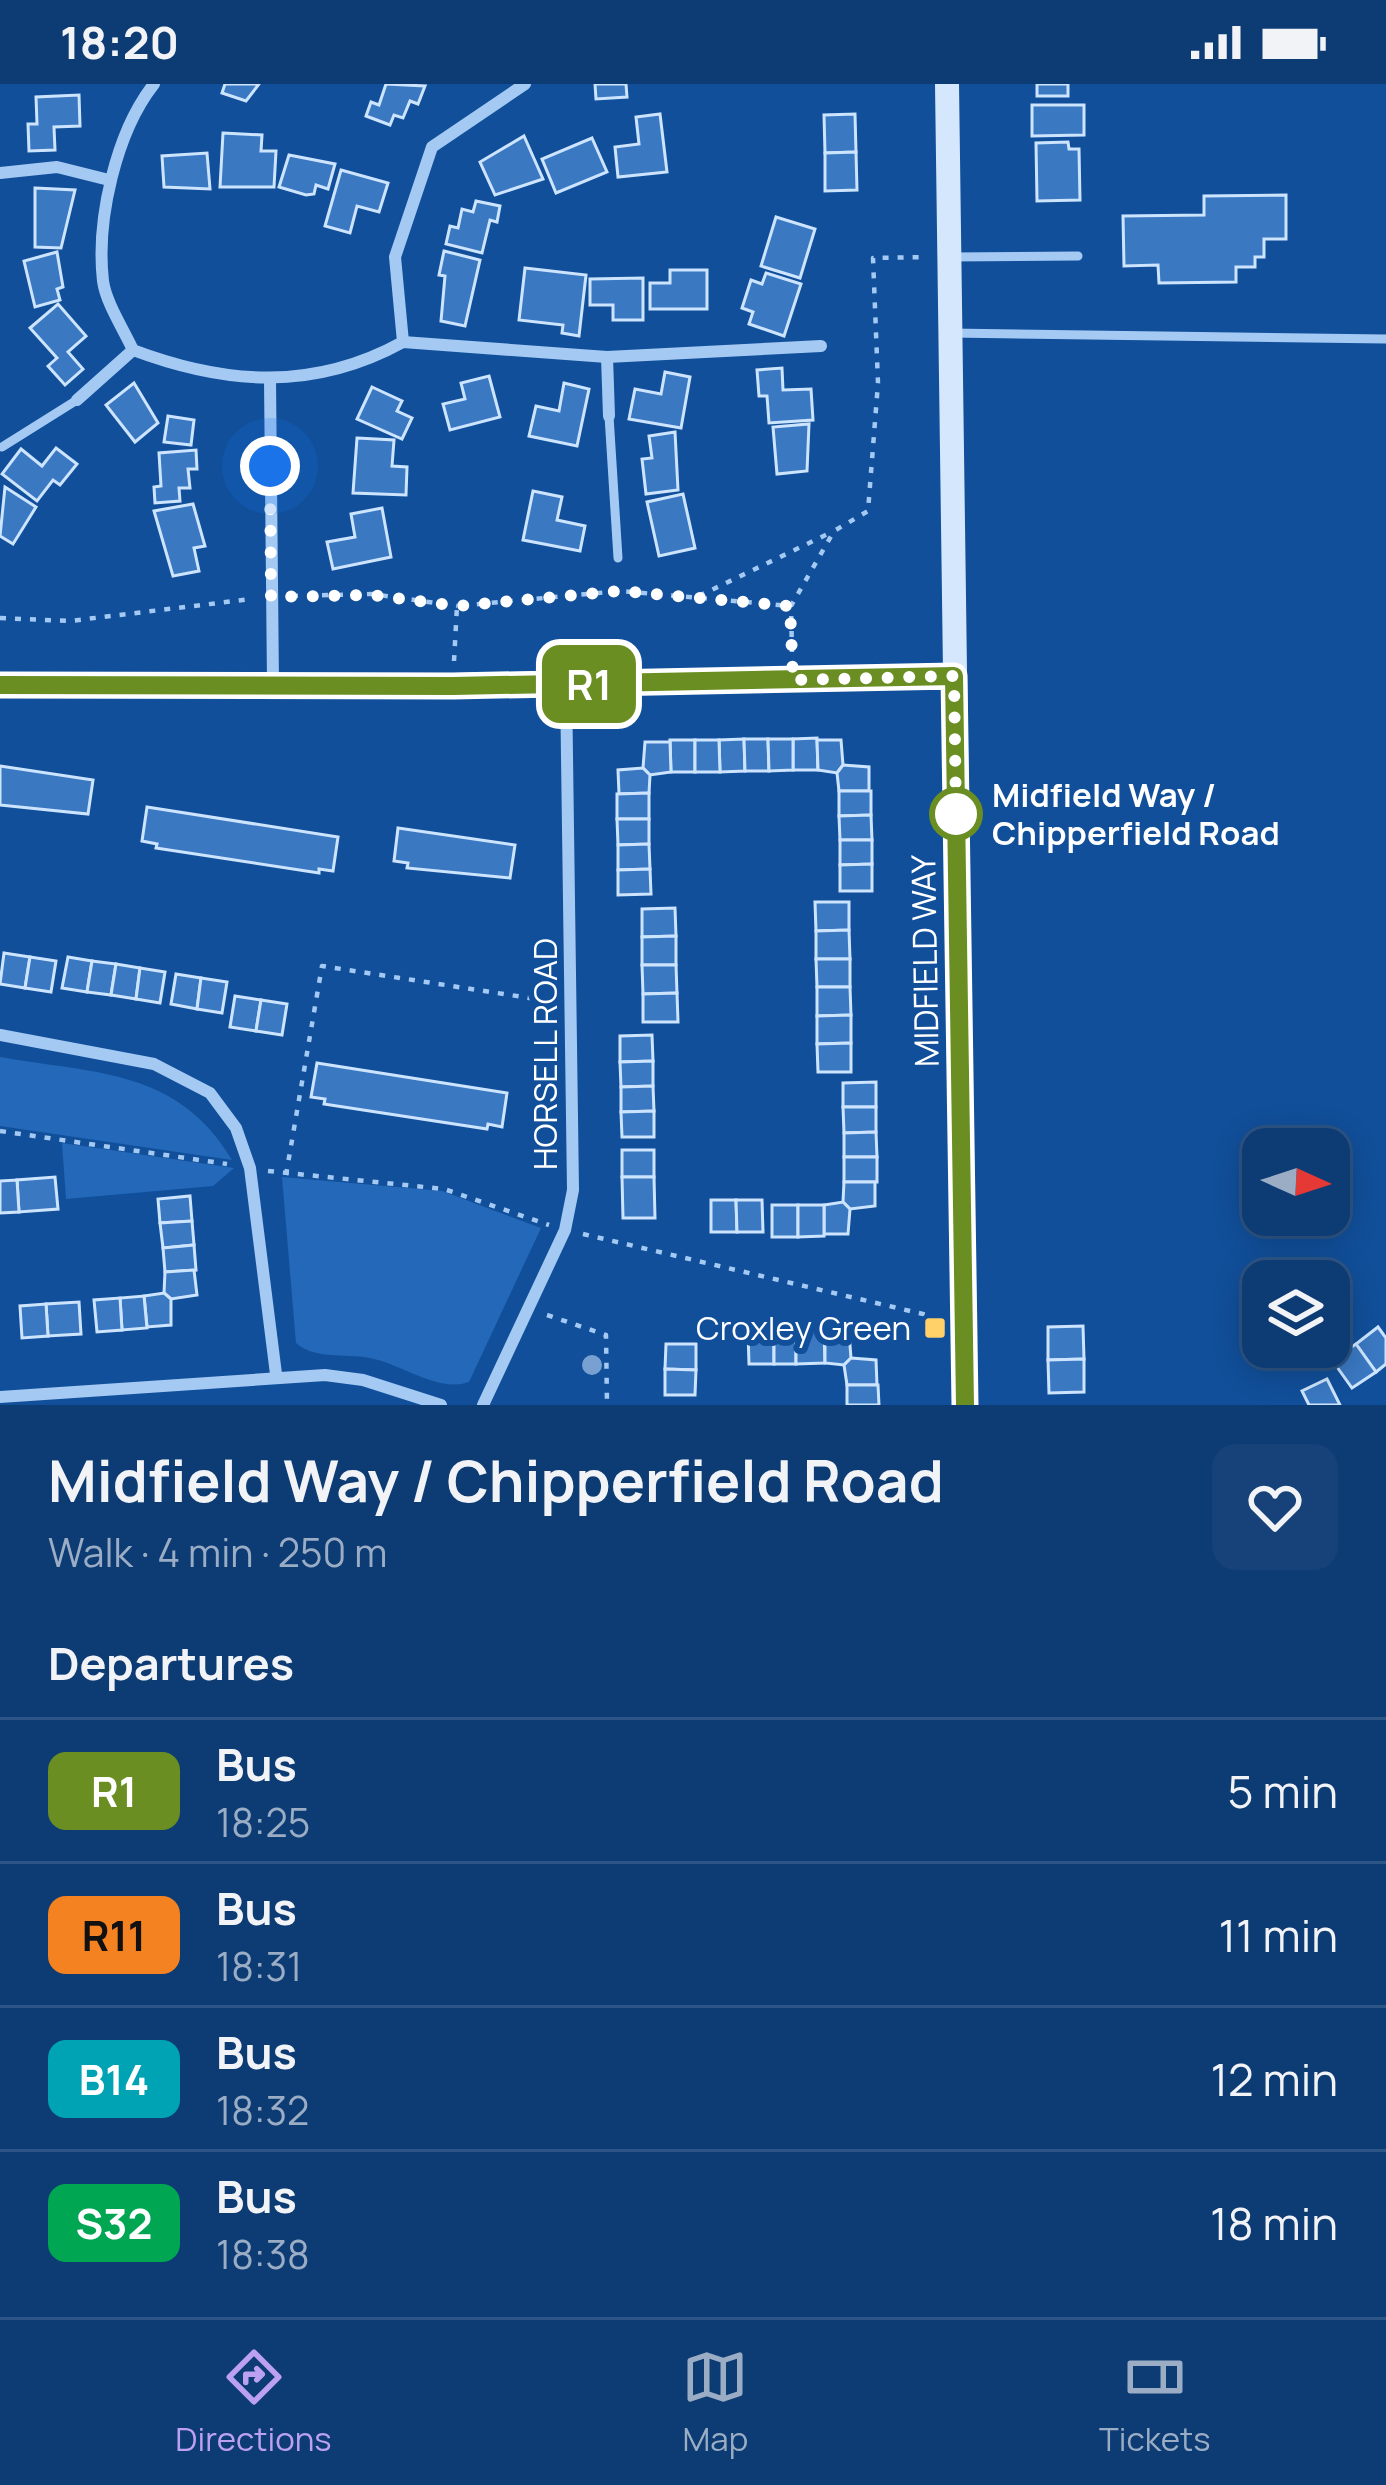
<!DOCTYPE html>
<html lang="en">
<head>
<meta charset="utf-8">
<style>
  body { margin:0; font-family:Manrope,sans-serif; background:#164279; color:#f1f3f6; height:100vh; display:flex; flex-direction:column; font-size:45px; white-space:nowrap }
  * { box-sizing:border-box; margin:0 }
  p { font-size:39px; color:#9aadc5 }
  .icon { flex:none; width:66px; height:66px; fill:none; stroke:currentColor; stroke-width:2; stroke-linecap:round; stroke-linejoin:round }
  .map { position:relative; height:1321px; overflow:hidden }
  .panel { display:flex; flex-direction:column; background:#0d3b74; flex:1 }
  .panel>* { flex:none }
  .badge { padding:0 24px; border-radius:18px; font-size:42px; line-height:78px }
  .needle { width:78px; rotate:93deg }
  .buttons { position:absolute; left:1242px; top:1044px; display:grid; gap:24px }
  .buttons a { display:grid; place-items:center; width:108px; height:108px; border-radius:24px; background:#0d3b74; box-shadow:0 6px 30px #0003,0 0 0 3px #2d5586; font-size:60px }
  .you { position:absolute; width:60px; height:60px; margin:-30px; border:9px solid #fff; border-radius:50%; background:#1a73e8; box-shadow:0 0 0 18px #1a73e833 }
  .map>.badge { position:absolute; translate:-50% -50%; box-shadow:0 0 0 6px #fff }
  h2 { padding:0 48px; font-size:45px; line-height:108px }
  .round { display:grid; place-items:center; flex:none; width:126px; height:126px; border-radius:24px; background:#164279 }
  .head { display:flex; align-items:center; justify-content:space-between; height:204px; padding:0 48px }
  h1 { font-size:57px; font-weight:700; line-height:90px }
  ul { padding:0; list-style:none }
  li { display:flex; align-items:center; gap:36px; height:144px; padding:0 48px; border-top:3px solid #2d5586 }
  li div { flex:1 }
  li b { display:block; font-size:45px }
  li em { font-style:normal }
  li .badge { min-width:132px; font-weight:700; text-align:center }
  .status { display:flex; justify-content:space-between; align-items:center; height:84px; padding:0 60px; background:#0d3b74; direction:ltr }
  .status svg { height:33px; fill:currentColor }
  .dock { display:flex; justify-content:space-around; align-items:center; height:168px; border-top:3px solid #2d5586; background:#0d3b74; font-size:33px; color:#9aadc5 }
  .dock a { display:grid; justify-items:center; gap:6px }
  .dock .on { color:#bca0f2 }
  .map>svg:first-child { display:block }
  .green { fill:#2469b9 }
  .building { fill:#3a78c2; stroke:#cde4fe; stroke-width:3 }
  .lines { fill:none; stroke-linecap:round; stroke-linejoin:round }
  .path { stroke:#a4caf4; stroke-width:4.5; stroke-dasharray:6 9; stroke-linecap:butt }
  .lane { stroke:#a4caf4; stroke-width:9 }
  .street { stroke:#a4caf4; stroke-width:12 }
  .secondary { stroke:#d4e7fd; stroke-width:24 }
  .tree { fill:#78a1d1 }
  .line-casing { stroke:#fff; stroke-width:27 }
  .line { stroke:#6b8e23; stroke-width:18 }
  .walk { stroke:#fff; stroke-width:12; stroke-dasharray:0 21.6 }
  .stop-dot { fill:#fff; stroke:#6b8e23; stroke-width:6 }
  .poi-dot { fill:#ffd168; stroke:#114f9a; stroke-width:4.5 }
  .labels { text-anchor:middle; stroke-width:12; stroke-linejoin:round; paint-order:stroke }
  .stop-label { font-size:33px; font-weight:bold; fill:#fff; stroke:#114f9a; text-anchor:start }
  .street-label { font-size:33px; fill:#fff; stroke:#114f9a }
  .poi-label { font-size:33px; fill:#fff; stroke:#114f9a; text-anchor:end }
</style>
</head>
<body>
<div class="status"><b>18:20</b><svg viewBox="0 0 49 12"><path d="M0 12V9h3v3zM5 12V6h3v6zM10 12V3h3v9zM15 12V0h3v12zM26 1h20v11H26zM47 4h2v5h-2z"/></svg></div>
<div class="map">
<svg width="1386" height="1321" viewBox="0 0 1386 1321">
  <rect width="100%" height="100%" fill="#114f9a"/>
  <g class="green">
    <path d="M0,973C95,990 177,984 232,1076L0,1042Z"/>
    <path d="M62,1059L234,1084L213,1102L66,1115Z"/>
    <path d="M282,1093L442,1107L541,1144L469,1298C438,1309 402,1280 370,1274C345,1269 315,1276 296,1259Z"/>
  </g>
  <g class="building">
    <path d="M225,0H259L246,17L222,9Z"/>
    <path d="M386,0L425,2L418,20L410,17L403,34L394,31L390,41L366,32L371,18L379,21Z"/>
    <path d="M595,0H626L627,13L596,15Z"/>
    <rect x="1037" y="0" width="31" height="12"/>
    <path d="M79,11L80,42L54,43L55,66L29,67L28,40H37L36,13Z"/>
    <path d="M1032,21H1084V51L1032,52Z"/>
    <path d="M660,30L667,88L618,93L615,63L639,60L636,33Z"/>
    <path d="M855,30L856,68L825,69L824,31Z"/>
    <path d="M223,49L262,51L261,67H276L274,103H220Z"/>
    <path d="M524,52L543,95L495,111L480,78Z"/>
    <path d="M592,54L607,88L556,109L542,75Z"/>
    <path d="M1068,58L1069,65H1079L1080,116L1037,117L1036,59Z"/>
    <path d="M856,68L857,106L825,107V69Z"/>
    <path d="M207,69L210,105L164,103L162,72Z"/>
    <path d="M289,71L335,80L328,105L316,101L314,110L306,111L279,103Z"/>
    <path d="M341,86L388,99L379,128L357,122L350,149L325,142Z"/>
    <path d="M35,104L75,106L61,164L35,163Z"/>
    <path d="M1286,111V155H1264V173H1255V183H1236V198L1159,199L1158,181L1124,182L1123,132L1204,131V112Z"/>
    <path d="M476,117L500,122L497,138L490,136L482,169L446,160L450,142L458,144L462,125L473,128Z"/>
    <path d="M776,133L815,145L800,194L761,182Z"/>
    <path d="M444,167L480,176L465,242L441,237L445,192L439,191Z"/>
    <path d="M57,168L63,203L57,205L60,216L35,223L24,177Z"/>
    <path d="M525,184L586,191L579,252L562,249L563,241L519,236Z"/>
    <path d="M670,186H707V225H650V199H670Z"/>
    <path d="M766,189L801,200L784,252L749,240L753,228L742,224L751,196L762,200Z"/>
    <path d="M643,194V236H613V221H590V195Z"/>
    <path d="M58,220L86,252L68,268L83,285L65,301L48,282L57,274L30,244Z"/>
    <path d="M782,284L783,306L811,305L813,336L769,339L767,312H759L757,286Z"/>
    <path d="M665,288L690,293L681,344L629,335L635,305L661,310Z"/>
    <path d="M489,292L500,333L450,346L443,320L465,315L461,299Z"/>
    <path d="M134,299L158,339L135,358L106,321Z"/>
    <path d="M564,299L589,305L577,362L529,352L536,322L559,327Z"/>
    <path d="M372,303L402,317L397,327L412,334L402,355L357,335Z"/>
    <path d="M168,332L194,336L191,361L164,358Z"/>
    <path d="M809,340L807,387L777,390L773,343Z"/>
    <path d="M675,348L678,406L646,410L642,375L652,374L649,352Z"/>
    <path d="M357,354L394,356L392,382L407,383L406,411L353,409Z"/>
    <path d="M56,364L77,380L60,401L53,396L37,417L2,390L21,365L42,382Z"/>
    <path d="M196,366L197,385H188L190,404H179L180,417L155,419L154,403L161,402L159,369Z"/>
    <path d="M5,403L36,423L13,460L0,452Z"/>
    <path d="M533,407L562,413L557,436L585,442L580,467L523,456Z"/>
    <path d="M683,410L695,464L659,472L647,418Z"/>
    <path d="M193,420L205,462L194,464L199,487L173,492L154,427Z"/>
    <path d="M382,424L391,473L333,485L327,458L355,453L351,430Z"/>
    <path d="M817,654L818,686H793V655Z"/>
    <path d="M744,655L745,687L720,688L719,656Z"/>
    <path d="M744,655H768L769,687H745Z"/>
    <path d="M768,655H793V686L769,687Z"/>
    <path d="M670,656H695V688H671Z"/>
    <path d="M695,656H719L720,688H695Z"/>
    <path d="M817,656H841L843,681L837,689L818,686Z"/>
    <path d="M645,658H670L671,688L650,691L643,684Z"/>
    <path d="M843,681L869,683V707H839L837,689Z"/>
    <path d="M0,682L93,696L88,730L0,721Z"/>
    <path d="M643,684L650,691L649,709L619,710L618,686Z"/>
    <path d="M839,707H871V731L839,732Z"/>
    <path d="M649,709V735H617V710Z"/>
    <path d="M147,723L338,753L333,787L319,785V789L156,764L157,760L142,757Z"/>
    <path d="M871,731L872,756H840L839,732Z"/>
    <path d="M617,735H649V760L618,761Z"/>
    <path d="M398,744L515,761L510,794L407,784L408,779L394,777Z"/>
    <path d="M840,756H872V780L840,781Z"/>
    <path d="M649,760L650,785L618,786V761Z"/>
    <path d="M872,780V807H840V781Z"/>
    <path d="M650,785L651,810L618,811V786Z"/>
    <path d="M815,818H849V846L816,847Z"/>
    <path d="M675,824L676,852L642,853V825Z"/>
    <path d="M849,846L850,875H816V847Z"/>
    <path d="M676,852V881H642V853Z"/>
    <path d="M4,869L30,873L25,904L0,900Z"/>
    <path d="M30,873L56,877L51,908L25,904Z"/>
    <path d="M68,873L92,877L87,908L62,904Z"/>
    <path d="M816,875H850V903H817Z"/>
    <path d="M92,877L116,880L111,911L87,908Z"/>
    <path d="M116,880L140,884L136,915L111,911Z"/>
    <path d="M642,881H676L677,909L643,910Z"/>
    <path d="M140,884L165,888L160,919L136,915Z"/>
    <path d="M176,890L201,894L197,925L171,920Z"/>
    <path d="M201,894L227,898L222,929L197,925Z"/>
    <path d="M817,903H850L851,931L817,932Z"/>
    <path d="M677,909L678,938H643V910Z"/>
    <path d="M235,912L261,916L256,947L230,943Z"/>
    <path d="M261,916L287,920L282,951L256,947Z"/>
    <path d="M851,931V959L817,960V932Z"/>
    <path d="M652,951L653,977L620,978V952Z"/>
    <path d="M851,959V988H818L817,960Z"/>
    <path d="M653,977V1002L621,1003L620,978Z"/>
    <path d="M317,979L507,1009L502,1043L488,1040L487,1045L324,1020L325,1015L311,1013Z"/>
    <path d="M876,998V1023H843V999Z"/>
    <path d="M653,1002L654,1027L621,1028V1003Z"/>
    <path d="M843,1023H876V1048L844,1049Z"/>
    <path d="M654,1027V1053H622L621,1028Z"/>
    <path d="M876,1048L877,1073H844V1049Z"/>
    <rect x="622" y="1066" width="32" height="27"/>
    <rect x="844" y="1073" width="33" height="25"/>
    <path d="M55,1093L58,1125L19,1128L17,1096Z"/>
    <path d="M622,1093H654L655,1134H623Z"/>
    <path d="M17,1096L19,1128L0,1129V1097Z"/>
    <path d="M844,1098H875V1122L850,1125L843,1118Z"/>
    <path d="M190,1112L192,1137L160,1139L158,1115Z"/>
    <path d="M711,1116H736L737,1148H711Z"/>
    <path d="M736,1116H762L763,1148H737Z"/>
    <path d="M843,1118L850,1125L848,1150H824V1121Z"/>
    <rect x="772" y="1121" width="26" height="32"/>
    <path d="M798,1121H824V1152L798,1153Z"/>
    <path d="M192,1137L194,1161L163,1164L160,1139Z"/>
    <path d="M194,1161L196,1186L165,1188L163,1164Z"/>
    <path d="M194,1186L197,1211L171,1215L164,1209L165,1188Z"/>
    <path d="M164,1209L171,1215V1241L147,1243L144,1212Z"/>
    <path d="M144,1212L147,1244L122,1246L120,1214Z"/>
    <path d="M120,1214L122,1246L97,1248L94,1216Z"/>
    <path d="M79,1218L81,1250L48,1252L46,1220Z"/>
    <path d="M46,1220L48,1252L22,1254L20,1222Z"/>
    <path d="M1083,1242L1084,1275L1048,1276V1243Z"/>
    <path d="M1378,1243L1386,1254V1280L1376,1288L1356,1260Z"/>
    <path d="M748,1248H774V1280H749Z"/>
    <rect x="774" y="1248" width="22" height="32"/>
    <path d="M796,1248L824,1247L825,1279L796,1280Z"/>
    <path d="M825,1249H849L851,1274L844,1281L825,1279Z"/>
    <path d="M666,1260H696V1286L665,1285Z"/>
    <path d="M1356,1260L1376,1288L1352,1304L1332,1276Z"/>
    <path d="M851,1274L876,1276L877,1301H847L844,1281Z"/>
    <path d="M1084,1275V1308L1049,1309L1048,1276Z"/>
    <path d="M665,1285L696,1286L695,1311H665Z"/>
    <path d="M1327,1295L1340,1321H1309L1302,1307Z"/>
    <path d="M847,1301H878L879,1321H847Z"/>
  </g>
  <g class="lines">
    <g class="path">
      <path d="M292,512L372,510L457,522"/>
      <path d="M699,512L834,447"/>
      <path d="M0,534L70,537L251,515"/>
      <path d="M792,568L791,522L834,447L868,427L878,299L873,174L927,173"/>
      <path d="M454,577L457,522L620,507L791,522"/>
      <path d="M0,1047L227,1080"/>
      <path d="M268,1087L444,1105L549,1141"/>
      <path d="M286,1091L322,882L549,917"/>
      <path d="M583,1150L940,1234"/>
      <path d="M547,1231L606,1251L607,1321"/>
    </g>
    <g class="lane">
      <path d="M951,173L1078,172"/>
      <path d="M951,249L1386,255"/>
      <path d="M609,332L618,474"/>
      <path d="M2,363L77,316"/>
    </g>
    <g class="street">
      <path d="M154,0C116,48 96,136 103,197C106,219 124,246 133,266C226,301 314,307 403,258L395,173L432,63L525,0"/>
      <path d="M0,89L57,83L109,96"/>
      <path d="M403,258L607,273L821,262"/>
      <path d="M607,273L609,332"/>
      <path d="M270,295L273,600"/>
      <path d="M77,316L133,266"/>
      <path d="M0,951L154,980L210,1009L236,1044L250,1084L276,1290"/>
      <path d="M0,1313L325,1291L363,1296L441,1321"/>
      <path d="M483,1321L565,1146L573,1106L566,600"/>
    </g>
    <g class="secondary">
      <path d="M947,0L965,1321"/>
      <path d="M0,601H453L954,593"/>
    </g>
  </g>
  <circle class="tree" cx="592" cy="1281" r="10"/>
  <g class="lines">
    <g class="line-casing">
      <path id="line" d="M0,601L453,602L954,592L965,1321"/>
    </g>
    <use href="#line" class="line"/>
    <path class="walk" d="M270,382L271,513L372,511L457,522L620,507L790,522L793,596L954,592L956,730"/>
  </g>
  <circle class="stop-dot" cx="956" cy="730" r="24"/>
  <rect class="poi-dot" x="923" y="1232" width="24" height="24" rx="6"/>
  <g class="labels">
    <g class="stop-label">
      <text x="992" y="723">Midfield Way /<tspan x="992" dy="38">Chipperfield Road</tspan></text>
    </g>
    <g class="street-label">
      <text transform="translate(925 877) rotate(-91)" y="12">MIDFIELD WAY</text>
      <text transform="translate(545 970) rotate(-90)" y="12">HORSELL ROAD</text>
    </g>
    <g class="poi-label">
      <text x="911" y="1256">Croxley Green</text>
    </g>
  </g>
</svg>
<div class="buttons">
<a><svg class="needle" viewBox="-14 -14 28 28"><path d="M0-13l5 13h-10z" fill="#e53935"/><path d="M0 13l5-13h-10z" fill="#9aadc5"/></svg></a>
<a><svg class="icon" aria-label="layers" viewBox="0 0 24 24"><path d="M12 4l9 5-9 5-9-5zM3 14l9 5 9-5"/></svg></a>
</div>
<div class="you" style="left:270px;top:382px"></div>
<b class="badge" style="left:589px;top:600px;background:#6b8e23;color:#fff">R1</b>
</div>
<section class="panel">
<div class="head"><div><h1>Midfield Way / Chipperfield Road</h1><p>Walk · 4 min · 250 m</p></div><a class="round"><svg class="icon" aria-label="heart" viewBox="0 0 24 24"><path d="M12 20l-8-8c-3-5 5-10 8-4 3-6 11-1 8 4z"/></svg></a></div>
<h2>Departures</h2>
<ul>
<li><span class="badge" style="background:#6b8e23;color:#fff">R1</span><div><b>Bus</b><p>18:25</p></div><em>5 min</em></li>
<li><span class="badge" style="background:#f58220;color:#111">R11</span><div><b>Bus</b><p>18:31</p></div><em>11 min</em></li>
<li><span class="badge" style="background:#00a3b4;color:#fff">B14</span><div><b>Bus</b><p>18:32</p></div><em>12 min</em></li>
<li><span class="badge" style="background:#00a651;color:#fff">S32</span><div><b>Bus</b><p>18:38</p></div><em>18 min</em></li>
</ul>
</section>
<nav class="dock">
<a class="on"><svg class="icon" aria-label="directions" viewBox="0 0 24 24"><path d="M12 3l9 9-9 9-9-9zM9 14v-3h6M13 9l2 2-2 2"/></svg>Directions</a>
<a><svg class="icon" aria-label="map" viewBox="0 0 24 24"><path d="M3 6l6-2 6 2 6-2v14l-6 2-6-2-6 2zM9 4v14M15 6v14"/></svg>Map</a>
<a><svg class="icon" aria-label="tickets" viewBox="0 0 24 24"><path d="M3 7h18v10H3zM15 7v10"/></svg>Tickets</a>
</nav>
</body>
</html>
